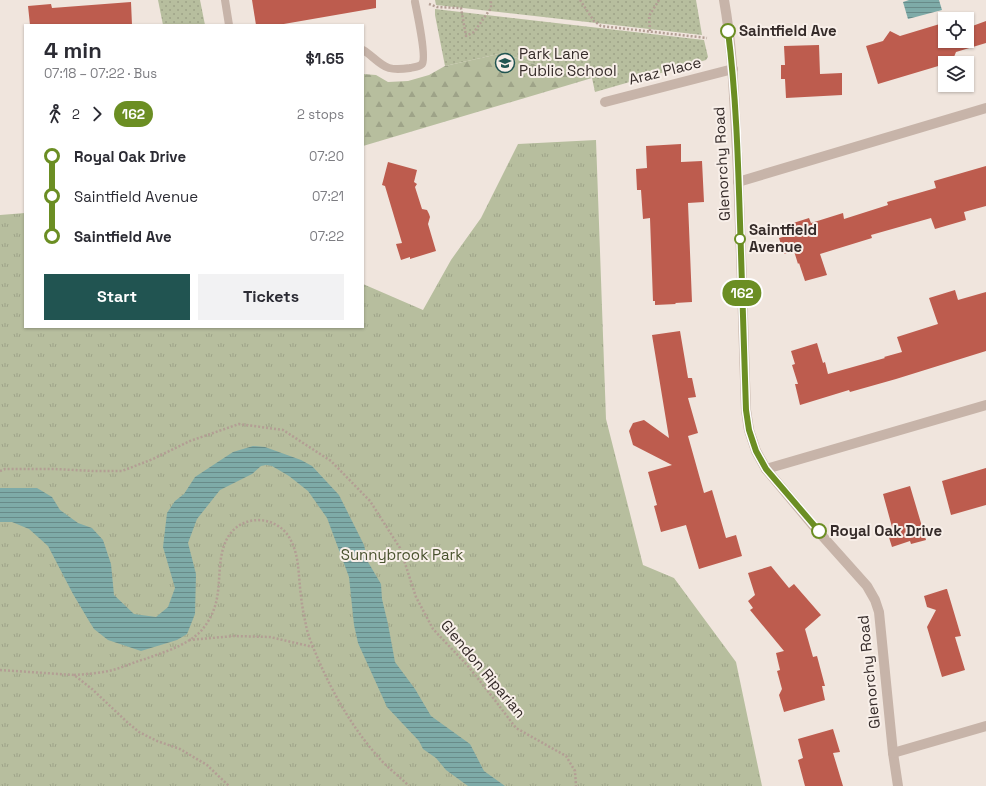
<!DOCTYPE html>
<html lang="en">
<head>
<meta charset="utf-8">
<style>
  body { margin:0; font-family:"Space Grotesk",sans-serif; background:#f2f2f3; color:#2b2b33; height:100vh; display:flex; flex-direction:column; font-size:15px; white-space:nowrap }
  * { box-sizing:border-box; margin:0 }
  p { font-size:13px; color:#7c7c81 }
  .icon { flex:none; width:22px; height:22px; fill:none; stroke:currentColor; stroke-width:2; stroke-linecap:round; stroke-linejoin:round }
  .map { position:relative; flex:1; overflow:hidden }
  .drawer { position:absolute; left:24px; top:24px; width:340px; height:304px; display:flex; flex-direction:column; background:#fff; border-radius:0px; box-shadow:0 1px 3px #0004 }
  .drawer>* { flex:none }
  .badge { padding:0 8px; border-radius:13px; font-size:14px; line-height:26px }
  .tools { position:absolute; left:938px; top:12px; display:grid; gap:8px }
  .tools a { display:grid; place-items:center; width:36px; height:36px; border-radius:0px; background:#fff; box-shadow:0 1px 3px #0004; font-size:20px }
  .map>.badge { position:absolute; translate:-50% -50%; box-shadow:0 0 0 2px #fff }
  .legs { display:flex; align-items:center; gap:6px; height:44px; padding:0 20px; font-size:13px }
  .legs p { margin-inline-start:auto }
  .overview { display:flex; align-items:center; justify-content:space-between; height:68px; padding:0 20px }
  h1 { font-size:22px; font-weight:600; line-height:30px }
  .button { display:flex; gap:8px; margin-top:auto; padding:8px 20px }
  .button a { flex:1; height:46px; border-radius:0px; background:#215451; color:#fff; font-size:16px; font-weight:600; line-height:46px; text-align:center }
  .button a+a { background:#f2f2f3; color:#2b2b33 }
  ul { padding:0 20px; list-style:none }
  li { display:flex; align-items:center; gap:14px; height:40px; font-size:15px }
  li i { display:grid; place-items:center; width:6px; height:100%; margin:0 5px; background:currentColor }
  li i::after { content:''; width:10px; height:10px; margin:-5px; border:3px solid; border-radius:50%; background:#fff }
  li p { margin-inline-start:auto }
  li:first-child i { background:linear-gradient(#0000 50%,currentColor 0) }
  li:last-child i { background:linear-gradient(currentColor 50%,#0000 0) }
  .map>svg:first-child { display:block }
  .grass { fill:url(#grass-dots) }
  .forest { fill:url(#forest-firs) }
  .park { fill:url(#park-tufts) }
  .water { fill:url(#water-rules) }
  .building { fill:#bd5c4e }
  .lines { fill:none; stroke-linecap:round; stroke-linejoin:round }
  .path { stroke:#b39e94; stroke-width:2.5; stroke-dasharray:2 2; stroke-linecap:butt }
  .service { stroke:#c7b4a9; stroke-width:8 }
  .minor { stroke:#c7b4a9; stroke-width:10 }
  .line-1-casing { stroke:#fff; stroke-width:9 }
  .line-1 { stroke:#6b8e23; stroke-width:6 }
  .stop-1-dot { fill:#fff; stroke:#6b8e23; stroke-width:2 }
  .labels { text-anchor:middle; stroke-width:4; stroke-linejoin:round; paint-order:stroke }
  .stop-label { font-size:15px; font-weight:bold; fill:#352b29; stroke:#f8efe9; text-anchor:start }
  .poi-label { font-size:15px; fill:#352b29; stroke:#f8efe9; text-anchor:start }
  .street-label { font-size:15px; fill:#352b29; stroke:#f8efe9 }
  .park-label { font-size:15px; fill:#49522e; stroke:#f8efe9 }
</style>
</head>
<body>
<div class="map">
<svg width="986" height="786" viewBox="0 0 986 786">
  <defs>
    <pattern id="grass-dots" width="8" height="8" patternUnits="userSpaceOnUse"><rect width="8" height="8" fill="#b7be9e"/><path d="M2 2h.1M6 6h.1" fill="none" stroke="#9ea388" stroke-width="1.8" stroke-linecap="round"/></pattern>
    <pattern id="forest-firs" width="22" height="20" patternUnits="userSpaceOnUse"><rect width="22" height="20" fill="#b7be9e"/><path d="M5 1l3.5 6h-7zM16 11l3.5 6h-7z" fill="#9ea388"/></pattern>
    <pattern id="park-tufts" width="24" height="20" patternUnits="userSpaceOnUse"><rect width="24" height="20" fill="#b7be9e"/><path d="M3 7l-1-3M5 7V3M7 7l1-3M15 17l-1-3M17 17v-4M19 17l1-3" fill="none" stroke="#9ea388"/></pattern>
    <pattern id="water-rules" width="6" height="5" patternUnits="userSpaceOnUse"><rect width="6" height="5" fill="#7eaba8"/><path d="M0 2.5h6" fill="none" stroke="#688b89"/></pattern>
  </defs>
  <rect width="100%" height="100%" fill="#f0e5dd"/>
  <g class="grass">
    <path d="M158,0H200L205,25H163Z"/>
    <path d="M435,0H696L702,35L436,5Z"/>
    <path d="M435,9L704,40L708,57L706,60L595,92L592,78L577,70L542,67L503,53L445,66L435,15Z"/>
  </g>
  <path class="forest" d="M503,53L542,67L577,70L592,78L363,146V74L376,75L388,82L408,81L429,75L445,66Z"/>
  <path class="park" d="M596,140L606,419L643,565L674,578L736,662L762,786H0V215L25,213V327H363V284L423,310L451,260L481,218L518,144Z"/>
  <g class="water">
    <path d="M909,0H939L942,10L908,19L903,2Z"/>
    <path d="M253,446L265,447L301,460L312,466L339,495L364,545L368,562L381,584L382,599L388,624L395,662L415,689L431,716L470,744L484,771L505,786H468L446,770L436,758L423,749L419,741L387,707L358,643L354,625L349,577L327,518L308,491L289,476L272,466L266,465L261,466L252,474L220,490L197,519L188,543L196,574L195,614L187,634L177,640L141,651L108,640L94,629L89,621L73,594L48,546L29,529L12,522H0V488H37L52,497L60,510L78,523L92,528L103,540L111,564L114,595L134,614L156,617L168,607L175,588L163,547L167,513L175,501L184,494L195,477L233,452Z"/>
  </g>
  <g class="building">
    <path d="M252,0H376V8L278,25H256Z"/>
    <path d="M131,2L132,25H30L28,6L51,4L52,8Z"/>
    <path d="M986,21V43L956,52L952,62L945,63V64L878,84L866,46L883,41L890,31L900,36L943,23L945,28V41H967V28Z"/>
    <path d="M819,45L820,74L842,73V95L786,98L785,79H781V65H785L784,46Z"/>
    <path d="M681,144V162L702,161L704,202L688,203L692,302L675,303L676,304L655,305V301H653L650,218L643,219L641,190H637L636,169L647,168L646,146Z"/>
    <path d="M388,162L417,170L414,182L417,184L415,187L422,209L427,210L429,214L430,217L428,224L436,251L410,259V257L401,260L396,244L402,243L385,186L382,185Z"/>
    <path d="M986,166V206L964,212L966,220L935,229L931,218L871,235L872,238L820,254L827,275L805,281L799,263L798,264L794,251L784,254L779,238L790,235L787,225L809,218L811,223L843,213L844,219L888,205L887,202L936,188L934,181Z"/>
    <path d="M955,290L958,300L986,292V351L896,379L850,392L849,390L800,405L795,384H798L792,365L795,364L791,351L817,343L823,363L825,362L828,374L885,358L884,357L902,352L897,337L938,324L929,298Z"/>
    <path d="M680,331L688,378H692L696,397L688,398L698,433L688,436L704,493L712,490L726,538L736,535L742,556L699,569L686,525L661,532L654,506L657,505L648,472L672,465L633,445L629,431L633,423L644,420L669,438L652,335Z"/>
    <path d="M986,468V505L951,515L942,481Z"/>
    <path d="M910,486L926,540L911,544L910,541L892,547L886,528L892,527L883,494Z"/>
    <path d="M771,566L789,588L794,584L821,615L805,629L813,657L817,656L825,686H822L825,700L784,712L779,695L782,689L777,671L780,670L776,653L784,651L750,610L753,608L748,601L755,595L748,573Z"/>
    <path d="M946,589H947L961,636L955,637L965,670L942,677L927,627L936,610L927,607L924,596Z"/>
    <path d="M833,729L840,752L833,753L843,786H805L798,760L803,758L798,739Z"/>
  </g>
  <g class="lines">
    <g class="path">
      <path d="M580,0L594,21L601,26L707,38"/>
      <path d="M429,4L437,7L461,8L466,36L474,32L491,8V0"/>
      <path d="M650,31L649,16L659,0"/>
      <path d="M0,471L5,469H55L93,471H122L153,459L190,441L239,424L283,430L331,461L370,501L400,548L416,597L433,629L468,666L494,699L516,728L566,756L575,771L576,786"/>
      <path d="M189,640L234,636L270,637L313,647"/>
      <path d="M0,670L74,675L92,689L127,722L139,732L157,741L180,749L207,765L229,786"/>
      <path d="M74,675C87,674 101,673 113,670C124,667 134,662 145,659C164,652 186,646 201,631C209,622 215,610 217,598C221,577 217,552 230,534C244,515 273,516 287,534C300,552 298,575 301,596C302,606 304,616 306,625C308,637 314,649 318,659C334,696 354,730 380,759C389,769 400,777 409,786"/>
    </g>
    <g class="service">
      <path d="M225,0L229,25"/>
      <path d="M363,50C372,55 379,65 389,68C396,70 403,69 410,68C414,67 419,67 422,64C427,58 417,12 415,2"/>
    </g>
    <g class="minor">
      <path d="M724,0C733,50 734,100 737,151C741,237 743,324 746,410L749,430L756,451L766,469L817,530L867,586L875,600L879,612L893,753L898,786"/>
      <path d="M605,102L733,69"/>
      <path d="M738,182L986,108"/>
      <path d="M766,469L986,405"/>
      <path d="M893,753L986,726"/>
    </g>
  </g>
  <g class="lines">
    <g class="line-1-casing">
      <path id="line-1" d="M728,31C736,94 738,158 740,222C742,285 744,348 746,410L749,430L756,451L766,469L819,531"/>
    </g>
    <use href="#line-1" class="line-1"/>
  </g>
  <defs>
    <g id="school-ring" transform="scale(1)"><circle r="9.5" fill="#f8efe9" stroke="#215451" stroke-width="1.5"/><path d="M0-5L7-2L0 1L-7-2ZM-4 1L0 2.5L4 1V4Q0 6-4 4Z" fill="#215451"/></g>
  </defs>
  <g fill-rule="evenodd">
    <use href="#school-ring" x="505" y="63"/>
  </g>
  <g class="stop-1-dot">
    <circle cx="728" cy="31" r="7"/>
    <circle cx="740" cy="239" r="5"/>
    <circle cx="819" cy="531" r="7"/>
  </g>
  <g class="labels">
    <g class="stop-label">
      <text x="739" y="36">Saintfield Ave</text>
      <text x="749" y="235">Saintfield<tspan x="749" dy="17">Avenue</tspan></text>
      <text x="830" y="536">Royal Oak Drive</text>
    </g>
    <g class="poi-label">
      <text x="519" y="59">Park Lane<tspan x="519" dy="17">Public School</tspan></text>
    </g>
    <g class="street-label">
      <text transform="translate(665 71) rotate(-14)" y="5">Araz Place</text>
      <text transform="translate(722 164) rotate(-93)" y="5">Glenorchy Road</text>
      <text transform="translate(483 669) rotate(50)" y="5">Glendon Riparian</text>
      <text transform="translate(869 672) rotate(-96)" y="5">Glenorchy Road</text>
    </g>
    <g class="park-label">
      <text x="402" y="560">Sunnybrook Park</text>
    </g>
  </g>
</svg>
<div class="tools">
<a><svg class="icon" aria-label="locate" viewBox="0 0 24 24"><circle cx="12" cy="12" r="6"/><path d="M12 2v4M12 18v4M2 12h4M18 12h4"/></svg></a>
<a><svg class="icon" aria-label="layers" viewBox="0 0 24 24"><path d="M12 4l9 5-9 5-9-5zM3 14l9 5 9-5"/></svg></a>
</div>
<b class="badge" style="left:742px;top:293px;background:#6b8e23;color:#fff">162</b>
<section class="drawer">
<div class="overview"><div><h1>4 min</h1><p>07:18 – 07:22 · Bus</p></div><b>$1.65</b></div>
<div class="legs"><svg class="icon" aria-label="walk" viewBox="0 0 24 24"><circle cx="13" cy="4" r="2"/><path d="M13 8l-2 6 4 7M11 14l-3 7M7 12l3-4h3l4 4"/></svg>2<svg class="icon" aria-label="forward" viewBox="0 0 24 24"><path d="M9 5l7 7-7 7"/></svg><b class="badge" style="background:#6b8e23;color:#fff">162</b><p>2 stops</p></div>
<ul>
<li><i style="color:#6b8e23"></i><b>Royal Oak Drive</b><p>07:20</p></li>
<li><i style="color:#6b8e23"></i><span>Saintfield Avenue</span><p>07:21</p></li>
<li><i style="color:#6b8e23"></i><b>Saintfield Ave</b><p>07:22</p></li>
</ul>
<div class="button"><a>Start</a><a>Tickets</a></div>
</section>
</div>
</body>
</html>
